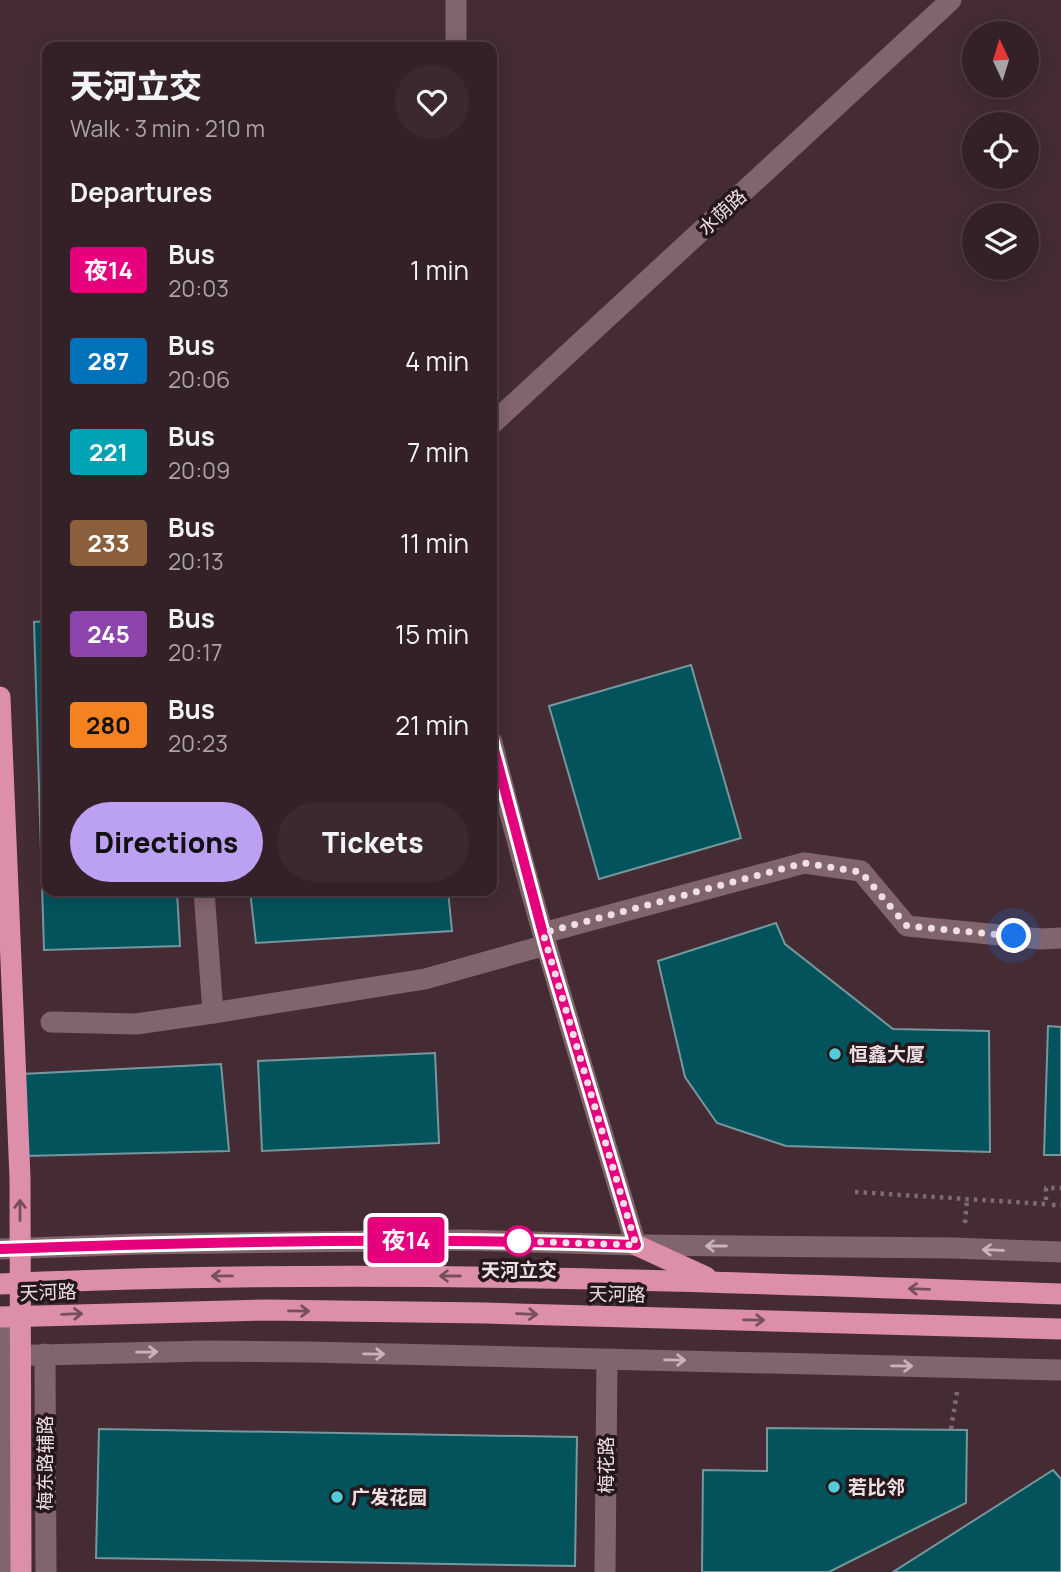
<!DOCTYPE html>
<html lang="en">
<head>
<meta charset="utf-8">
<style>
  body { margin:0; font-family:Manrope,"Noto Sans SC",sans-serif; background:#3c292f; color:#f1f3f6; height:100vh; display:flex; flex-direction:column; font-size:26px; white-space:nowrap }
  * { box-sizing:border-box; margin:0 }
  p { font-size:23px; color:#a9a3a7 }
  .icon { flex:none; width:38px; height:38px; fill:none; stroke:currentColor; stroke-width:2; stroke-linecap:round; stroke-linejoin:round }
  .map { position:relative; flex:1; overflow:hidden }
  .panel { position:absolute; left:42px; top:42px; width:455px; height:854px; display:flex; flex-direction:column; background:#342127; border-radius:14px; box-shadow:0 4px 18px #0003,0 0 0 2px #4e3e44 }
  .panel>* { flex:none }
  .badge { padding:0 14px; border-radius:5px; font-size:24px; line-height:46px }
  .needle { width:46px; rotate:356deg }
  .tools { position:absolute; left:962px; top:21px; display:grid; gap:14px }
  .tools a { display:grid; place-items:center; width:77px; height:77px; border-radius:50%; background:#342127; box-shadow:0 4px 18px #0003,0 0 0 2px #4e3e44; font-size:35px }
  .you { position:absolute; width:35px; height:35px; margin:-18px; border:5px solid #fff; border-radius:50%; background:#1a73e8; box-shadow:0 0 0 10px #1a73e833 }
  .map>.badge { position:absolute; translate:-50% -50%; box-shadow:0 0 0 4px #fff }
  h2 { padding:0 28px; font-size:26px; line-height:63px }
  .round { display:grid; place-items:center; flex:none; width:74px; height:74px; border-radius:37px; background:#3c292f }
  .overview { display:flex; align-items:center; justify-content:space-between; height:119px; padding:0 28px }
  h1 { font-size:33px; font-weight:800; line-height:52px }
  .button { display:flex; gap:14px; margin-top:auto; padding:14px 28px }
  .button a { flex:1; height:80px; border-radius:42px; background:#bca0f2; color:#111; font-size:28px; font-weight:800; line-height:80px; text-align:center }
  .button a+a { background:#3c292f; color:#f1f3f6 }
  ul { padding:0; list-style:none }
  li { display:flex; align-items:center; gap:21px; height:91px; padding:0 28px }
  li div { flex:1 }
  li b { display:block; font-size:26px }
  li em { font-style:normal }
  li .badge { min-width:77px; font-weight:700; text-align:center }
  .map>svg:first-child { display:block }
  .building { fill:#03535c; stroke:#75979d; stroke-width:2 }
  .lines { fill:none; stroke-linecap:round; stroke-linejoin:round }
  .path { stroke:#806970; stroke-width:4.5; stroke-dasharray:3.5 5; stroke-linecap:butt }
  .street { stroke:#81656d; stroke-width:21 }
  .secondary { stroke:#81656d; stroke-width:21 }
  .highway { stroke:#dd8fa9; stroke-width:21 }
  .oneway { stroke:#774e5b }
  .oneway2 { stroke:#c8b4ba }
  .line-casing { stroke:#fff; stroke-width:16 }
  .line { stroke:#e6007e; stroke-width:10 }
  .walk { stroke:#efdee3; stroke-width:7; stroke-dasharray:0 12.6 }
  .poi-dot { fill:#53cbdb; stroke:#24181c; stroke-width:2.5 }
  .stop-dot { fill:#fff; stroke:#e6007e; stroke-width:3.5 }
  .labels { text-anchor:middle; stroke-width:7; stroke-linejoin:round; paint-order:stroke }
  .street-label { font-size:19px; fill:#efdee3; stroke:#24181c }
  .poi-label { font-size:19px; font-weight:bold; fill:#efdee3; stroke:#24181c; text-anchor:start }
  .stop-label { font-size:19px; font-weight:bold; fill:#efdee3; stroke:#24181c }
</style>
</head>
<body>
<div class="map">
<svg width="1061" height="1572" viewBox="0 0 1061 1572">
  <rect width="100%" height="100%" fill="#452c34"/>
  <g class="building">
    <path d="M47,621V891H177L180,946L44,950L34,622Z"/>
    <path d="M691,665L741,838L599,879L549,706Z"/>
    <path d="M250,891H448L452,931L256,943Z"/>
    <path d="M776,923L785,944L893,1029L989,1031L990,1152L786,1146L717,1123L685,1077L658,961Z"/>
    <path d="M1048,1026L1061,1027V1155H1044Z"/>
    <path d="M435,1053L439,1143L262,1151L258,1061Z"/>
    <path d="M221,1064L229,1151L25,1156L22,1074Z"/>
    <path d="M767,1428L967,1430L966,1503L829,1572H702L703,1470L767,1471Z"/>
    <path d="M99,1429L577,1437L575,1566L96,1558Z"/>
    <path d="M1053,1470L1061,1479V1572H893Z"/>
  </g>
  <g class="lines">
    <g class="path">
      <path d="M855,1192L1046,1204V1188H1061"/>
      <path d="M1052,1205H1061"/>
      <path d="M965,1223L967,1199"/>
      <path d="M951,1429L957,1392"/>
    </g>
    <g class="street">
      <path d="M456,47V0"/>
      <path d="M204,891L213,1013"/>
      <path d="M543,933L804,863L861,871L907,926L1041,939L1061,938"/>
      <path d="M51,1022L136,1024L213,1013L425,979L546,945"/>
      <path d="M45,1354L46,1572"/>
    </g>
    <g class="secondary">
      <path d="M492,424L951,0"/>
      <path d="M492,742C533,911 586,1078 636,1245"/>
      <path d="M0,1249L143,1244L465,1240L636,1245L954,1248L1061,1252"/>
      <path d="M4,1317L7,1572"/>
      <path d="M0,1356L207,1351L309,1352L1061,1370"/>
      <path d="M605,1572L607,1359"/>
    </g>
    <g class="highway">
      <path d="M0,697L20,1178L21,1572"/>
      <path d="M636,1245L706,1277"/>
      <path d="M0,1284C354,1267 707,1281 1061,1294"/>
      <path d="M0,1317L266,1310L485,1313L1061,1329"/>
    </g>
  </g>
  <defs><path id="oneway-shaft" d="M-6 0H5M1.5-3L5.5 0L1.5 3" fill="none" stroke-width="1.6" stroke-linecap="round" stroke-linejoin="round" transform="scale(1.75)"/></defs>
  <g class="oneway">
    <use href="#oneway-shaft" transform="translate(20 1210) rotate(-90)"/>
    <use href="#oneway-shaft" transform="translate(222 1276) rotate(179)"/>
    <use href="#oneway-shaft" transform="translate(450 1276) rotate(-180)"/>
    <use href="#oneway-shaft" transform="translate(919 1289) rotate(-178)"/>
    <use href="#oneway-shaft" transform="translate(299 1311) rotate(1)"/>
    <use href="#oneway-shaft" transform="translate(72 1314) rotate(-2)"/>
    <use href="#oneway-shaft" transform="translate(527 1314) rotate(2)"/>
    <use href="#oneway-shaft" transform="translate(754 1320) rotate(1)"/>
  </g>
  <g class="oneway2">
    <use href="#oneway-shaft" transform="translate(716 1246) rotate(-180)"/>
    <use href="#oneway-shaft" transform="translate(993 1250) rotate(-178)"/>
    <use href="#oneway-shaft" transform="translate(147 1352) rotate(-1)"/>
    <use href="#oneway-shaft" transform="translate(374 1354) rotate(1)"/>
    <use href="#oneway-shaft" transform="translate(675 1360) rotate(1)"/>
    <use href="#oneway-shaft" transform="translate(902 1366) rotate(1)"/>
  </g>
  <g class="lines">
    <g class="line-casing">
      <path id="line" d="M0,1249C212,1241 424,1237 636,1245L546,945L492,742"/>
    </g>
    <use href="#line" class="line"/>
    <path class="walk" d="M519,1241H511L636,1245L543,933L804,863L861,872L907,926L1014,936"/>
  </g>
  <g class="poi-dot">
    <circle cx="835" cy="1054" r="7"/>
    <circle cx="834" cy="1487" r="7"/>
    <circle cx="337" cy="1497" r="7"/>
  </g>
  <circle class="stop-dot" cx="519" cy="1241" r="14"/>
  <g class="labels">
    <g class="street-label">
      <text transform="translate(722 212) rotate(-43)" y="7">水荫路</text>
      <text transform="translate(48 1292) rotate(-2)" y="7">天河路</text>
      <text transform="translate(617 1294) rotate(1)" y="7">天河路</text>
      <text transform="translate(45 1463) rotate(-90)" y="7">梅东路辅路</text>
      <text transform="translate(606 1465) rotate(-90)" y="7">梅花路</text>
    </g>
    <g class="poi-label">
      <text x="849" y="1061">恒鑫大厦</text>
      <text x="848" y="1494">若比邻</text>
      <text x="351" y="1504">广发花园</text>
    </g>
    <g class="stop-label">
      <text x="519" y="1277">天河立交</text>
    </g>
  </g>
</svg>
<div class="tools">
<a><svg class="needle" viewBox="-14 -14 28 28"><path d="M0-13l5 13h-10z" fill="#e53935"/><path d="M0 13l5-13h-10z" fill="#a9a3a7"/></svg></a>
<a><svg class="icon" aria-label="locate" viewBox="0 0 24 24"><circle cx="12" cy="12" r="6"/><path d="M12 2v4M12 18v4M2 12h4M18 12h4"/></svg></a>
<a><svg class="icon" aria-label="layers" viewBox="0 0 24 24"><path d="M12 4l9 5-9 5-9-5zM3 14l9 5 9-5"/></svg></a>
</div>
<div class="you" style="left:1014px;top:936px"></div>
<b class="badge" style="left:406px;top:1240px;background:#e6007e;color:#fff">夜14</b>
<section class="panel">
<div class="overview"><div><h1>天河立交</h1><p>Walk · 3 min · 210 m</p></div><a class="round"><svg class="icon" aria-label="heart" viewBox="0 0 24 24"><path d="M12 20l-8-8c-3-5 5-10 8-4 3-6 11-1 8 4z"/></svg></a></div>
<h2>Departures</h2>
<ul>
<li><span class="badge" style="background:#e6007e;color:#fff">夜14</span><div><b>Bus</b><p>20:03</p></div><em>1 min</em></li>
<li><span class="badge" style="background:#0072bc;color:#fff">287</span><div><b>Bus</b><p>20:06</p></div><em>4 min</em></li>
<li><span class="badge" style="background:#00a3b4;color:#fff">221</span><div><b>Bus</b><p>20:09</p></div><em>7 min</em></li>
<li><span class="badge" style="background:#8b5e3c;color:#fff">233</span><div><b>Bus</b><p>20:13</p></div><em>11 min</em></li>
<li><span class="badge" style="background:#8e44ad;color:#fff">245</span><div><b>Bus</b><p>20:17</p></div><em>15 min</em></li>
<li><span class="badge" style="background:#f58220;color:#111">280</span><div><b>Bus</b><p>20:23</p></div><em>21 min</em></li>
</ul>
<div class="button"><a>Directions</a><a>Tickets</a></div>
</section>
</div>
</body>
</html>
